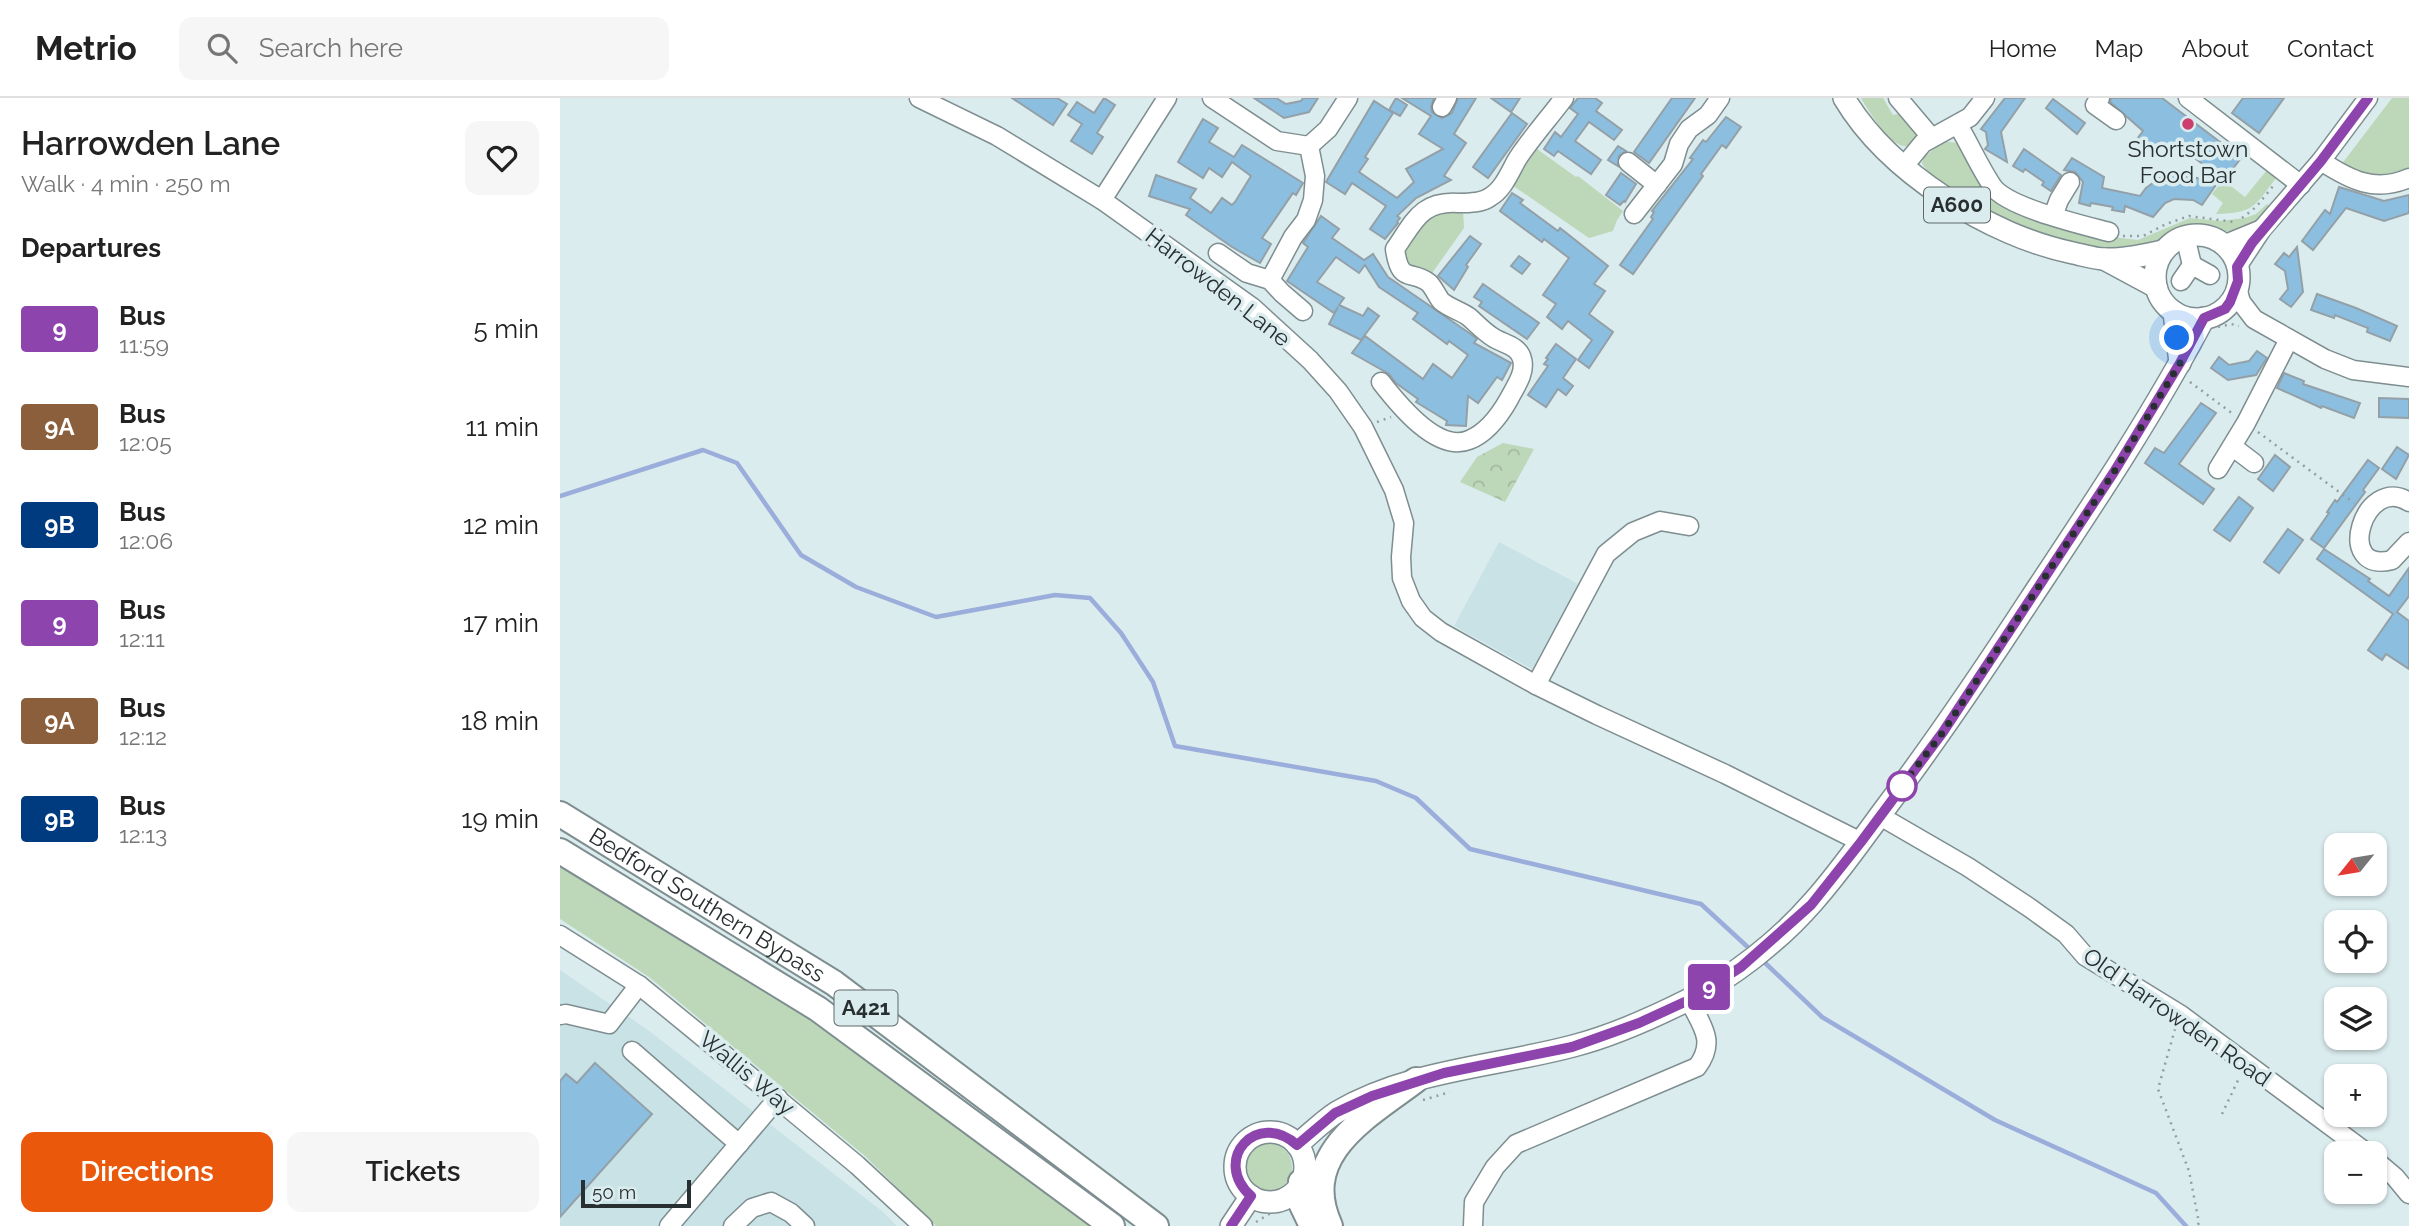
<!DOCTYPE html>
<html lang="en">
<head>
<meta charset="utf-8">
<style>
  body { margin:0; font-family:Raleway,sans-serif; background:#f6f6f6; color:#222; height:100vh; display:flex; flex-direction:column; font-size:26px; white-space:nowrap }
  * { box-sizing:border-box; margin:0 }
  p { font-size:23px; color:#767676 }
  .icon { flex:none; width:38px; height:38px; fill:none; stroke:currentColor; stroke-width:2; stroke-linecap:round; stroke-linejoin:round }
  .map { position:relative; flex:1; overflow:hidden }
  .sheet { display:flex; flex-direction:column; background:#fff; width:560px }
  .sheet>* { flex:none }
  .badge { padding:0 14px; border-radius:5px; font-size:24px; line-height:46px }
  .needle { width:46px; rotate:240deg }
  .fabs { position:absolute; left:1764px; top:735px; display:grid; gap:14px }
  .fabs a { display:grid; place-items:center; width:63px; height:63px; border-radius:14px; background:#fff; box-shadow:0 2px 5px #0004; font-size:35px }
  .scale { position:absolute; left:21px; bottom:18px; width:110px; box-sizing:border-box; padding-left:7px; border:4px solid #282f30; border-top:0; font-size:19px; line-height:24px; white-space:nowrap; color:#282f30; -webkit-text-stroke:5px #dbecee; paint-order:stroke }
  .you { position:absolute; width:35px; height:35px; margin:-18px; border:5px solid #fff; border-radius:50%; background:#1a73e8; box-shadow:0 0 0 10px #1a73e833 }
  .map>.badge { position:absolute; translate:-50% -50%; box-shadow:0 0 0 4px #fff }
  h2 { padding:0 21px; font-size:26px; line-height:63px }
  .round { display:grid; place-items:center; flex:none; width:74px; height:74px; border-radius:14px; background:#f6f6f6 }
  .head { display:flex; align-items:center; justify-content:space-between; height:119px; padding:0 21px }
  h1 { font-size:33px; font-weight:600; line-height:52px }
  .cta { display:flex; gap:14px; margin-top:auto; padding:14px 21px }
  .cta a { flex:1; height:80px; border-radius:14px; background:#ea580c; color:#fff; font-size:28px; font-weight:600; line-height:80px; text-align:center }
  .cta a+a { background:#f6f6f6; color:#222 }
  ul { padding:0; list-style:none }
  li { display:flex; align-items:center; gap:21px; height:98px; padding:0 21px }
  li div { flex:1 }
  li b { display:block; font-size:26px }
  li em { font-style:normal }
  li .badge { min-width:77px; font-weight:700; text-align:center }
  header { display:flex; align-items:center; gap:42px; box-sizing:border-box; height:98px; padding:0 35px; background:#fff; border-bottom:2px solid #e0e0e0 }
  header strong { font-size:33px }
  nav { display:flex; gap:38px; margin-inline-start:auto; font-size:24px }
  .search { width:490px; height:63px; background:#f6f6f6; display:flex; align-items:center; gap:18px; box-sizing:border-box; padding:0 24px; border-radius:14px; color:#767676; font-size:26px }
  main { display:flex; flex:1; min-height:0 }
  .map>svg:first-child { display:block }
  .built { fill:#c8e2e5 }
  .grass { fill:#bdd7b9 }
  .park { fill:url(#park-crowns) }
  .lines { fill:none; stroke-linecap:round; stroke-linejoin:round }
  .stream { stroke:#9baddb; stroke-width:4.5 }
  .building { fill:#8cbfdf; stroke:#94a0a8; stroke-width:2 }
  .minor-casing { stroke:#7e8e90; stroke-width:21 }
  .major-casing { stroke:#7e8e90; stroke-width:24 }
  .highway-casing { stroke:#7e8e90; stroke-width:28 }
  .path { stroke:#929ea0; stroke-width:2.5; stroke-dasharray:2 5; stroke-linecap:butt }
  .minor { stroke:#fff; stroke-width:18 }
  .major { stroke:#fff; stroke-width:21 }
  .highway { stroke:#fff; stroke-width:24 }
  .line-casing { stroke:#fff; stroke-width:16 }
  .line { stroke:#8e44ad; stroke-width:10 }
  .walk { stroke:#282f30; stroke-width:7; stroke-dasharray:0 12.6 }
  .poi-dot { fill:#cb3e6d; stroke:#dbecee; stroke-width:2.5 }
  .stop-dot { fill:#fff; stroke:#8e44ad; stroke-width:3.5 }
  .labels { text-anchor:middle; stroke-width:7; stroke-linejoin:round; paint-order:stroke }
  .shield { fill:#dbecee; stroke:#5e6869; stroke-width:2 }
  .shield-label { font-size:21px; font-weight:bold; fill:#282f30 }
  .poi-label { font-size:23px; fill:#282f30; stroke:#dbecee }
  .street-label { font-size:23px; fill:#282f30; stroke:#dbecee }
</style>
</head>
<body>
<header>
<strong>Metrio</strong>
<div class="search"><svg class="icon" aria-label="search" viewBox="0 0 24 24"><circle cx="10" cy="10" r="6"/><path d="M15 15l6 6"/></svg>Search here</div>
<nav><a>Home</a><a>Map</a><a>About</a><a>Contact</a></nav>
</header>
<main>
<section class="sheet">
<div class="head"><div><h1>Harrowden Lane</h1><p>Walk · 4 min · 250 m</p></div><a class="round"><svg class="icon" aria-label="heart" viewBox="0 0 24 24"><path d="M12 20l-8-8c-3-5 5-10 8-4 3-6 11-1 8 4z"/></svg></a></div>
<h2>Departures</h2>
<ul>
<li><span class="badge" style="background:#8e44ad;color:#fff">9</span><div><b>Bus</b><p>11:59</p></div><em>5 min</em></li>
<li><span class="badge" style="background:#8b5e3c;color:#fff">9A</span><div><b>Bus</b><p>12:05</p></div><em>11 min</em></li>
<li><span class="badge" style="background:#003b80;color:#fff">9B</span><div><b>Bus</b><p>12:06</p></div><em>12 min</em></li>
<li><span class="badge" style="background:#8e44ad;color:#fff">9</span><div><b>Bus</b><p>12:11</p></div><em>17 min</em></li>
<li><span class="badge" style="background:#8b5e3c;color:#fff">9A</span><div><b>Bus</b><p>12:12</p></div><em>18 min</em></li>
<li><span class="badge" style="background:#003b80;color:#fff">9B</span><div><b>Bus</b><p>12:13</p></div><em>19 min</em></li>
</ul>
<div class="cta"><a>Directions</a><a>Tickets</a></div>
</section>
<div class="map">
<svg width="1849" height="1128" viewBox="0 0 1849 1128">
  <defs>
    <pattern id="park-crowns" width="20" height="18" patternUnits="userSpaceOnUse" patternTransform="scale(1.75)"><rect width="20" height="18" fill="#bdd7b9"/><path d="M2 6a3 3 0 1 1 6 0M12 15a3 3 0 1 1 6 0" fill="none" stroke="#a2b99f"/></pattern>
  </defs>
  <rect width="100%" height="100%" fill="#dbecee"/>
  <g class="built">
    <path d="M939,444L1018,486L972,571L894,528Z"/>
    <path d="M0,872L88,932L322,1113L337,1128H0Z"/>
  </g>
  <g class="grass">
    <path d="M1301,0H1323L1333,17L1343,15L1358,37C1343,72 1310,15 1301,0Z"/>
    <path d="M1832,0H1849V75L1817,83L1781,67Z"/>
    <path d="M1382,43L1397,45L1402,56L1407,53L1418,80L1430,100L1467,118L1509,134L1578,142L1630,120L1660,123L1685,120L1696,116L1707,106L1713,111C1698,125 1682,135 1660,133C1650,132 1639,129 1628,130C1613,132 1604,145 1590,149C1570,154 1482,143 1463,134C1438,124 1373,88 1362,65L1365,56L1367,57Z"/>
    <path d="M977,51L1016,79L1018,78L1063,113L1057,122L1053,133L1029,140L952,87Z"/>
    <path d="M1707,72L1716,80C1694,109 1694,115 1656,116L1663,105L1652,96L1663,82L1685,99Z"/>
    <path d="M903,111L904,130L870,178L847,166L843,157L845,150L860,126L875,115Z"/>
    <path d="M0,758L254,919L531,1128H376L305,1058L89,879L0,821Z"/>
    <circle cx="708" cy="1069" r="24"/>
  </g>
  <path class="park" d="M943,345L974,351L945,404L900,384L917,359Z"/>
  <g class="lines">
    <g class="stream">
      <path d="M0,398L143,352L177,365L241,457L296,489L376,519L495,497L530,500L561,535L593,584L615,648L816,683L856,700L910,751L1141,806L1192,853"/>
      <path d="M1201,861L1262,919L1435,1022L1596,1095L1626,1128"/>
    </g>
  </g>
  <g class="building">
    <path d="M452,0H497L507,6L493,27Z"/>
    <path d="M544,0L555,7L537,35L543,39L532,56L511,43L522,26L508,17L517,4L534,15Z"/>
    <path d="M694,0H716L726,6L741,3L743,0H758L749,14L724,20Z"/>
    <path d="M836,0L847,7L840,18L829,12Z"/>
    <path d="M842,0H874L871,9L872,14L882,20L892,15L898,0H916L894,36L906,45L884,78L891,82L856,100L837,118L840,120L837,124L838,125L825,141L810,131L826,108L792,85L785,96L766,84L814,3L833,15L805,59L808,61L799,74L837,100L854,84L846,71L883,51L859,36L871,18Z"/>
    <path d="M931,0H960L951,14Z"/>
    <path d="M1018,0H1035L1042,5L1036,13L1062,32L1054,42L1029,24L1015,43L1041,62L1031,76L998,53L994,58L984,51L995,34L1001,39L1018,16L1010,10Z"/>
    <path d="M1112,0H1135L1089,65L1074,54Z"/>
    <path d="M1445,0H1465L1441,34L1447,64L1425,51L1428,47L1427,41L1426,34L1421,31Z"/>
    <path d="M1551,0H1602L1681,60L1669,76L1666,74L1661,80L1616,46L1611,53L1599,44L1589,57L1574,45L1583,33L1550,4Z"/>
    <path d="M1683,0H1724L1699,35L1672,15Z"/>
    <path d="M1493,1L1525,25L1517,36L1486,10Z"/>
    <path d="M952,15L967,26L928,80L913,69Z"/>
    <path d="M1166,19L1181,29L1166,50L1162,47L1141,76L1143,78L1073,176L1060,167L1093,121L1091,119L1094,114L1092,113L1133,61L1130,60L1143,42L1146,44Z"/>
    <path d="M643,21L658,30L649,44L674,59L682,47L743,85L736,97L733,95L702,140L711,146L700,165L672,149L626,117L630,111L589,98L596,77L636,91L630,100L651,115L662,100L672,107L675,104L691,78L672,64L662,79L649,70L643,80L618,64Z"/>
    <path d="M1058,48L1066,53L1059,58L1058,68L1048,62Z"/>
    <path d="M1464,51L1501,77L1491,93L1482,87L1484,84L1465,71L1463,74L1453,68Z"/>
    <path d="M1512,60L1544,79L1542,90L1580,98L1586,90L1600,80L1616,76L1658,84L1642,107L1633,102L1614,101L1605,105L1593,119L1565,108L1564,114L1552,112L1553,109L1531,105L1530,108L1519,105L1523,84L1515,74L1504,72Z"/>
    <path d="M1061,75L1076,86L1065,104L1064,103L1060,107L1046,97Z"/>
    <path d="M1779,89L1824,103L1849,97V115L1824,123L1786,110L1753,152L1742,143L1765,112L1770,116Z"/>
    <path d="M952,95L963,102L960,105L998,133L1000,130L1048,168L1034,186L1045,193L1029,216L1053,234L1029,270L1018,262L1032,242L1008,223L1002,231L987,219L996,206L983,197L1009,160L984,141L982,144L940,113Z"/>
    <path d="M761,118L779,131L772,140L804,162L813,156L828,179L912,237L917,241L914,245L951,265L942,282L937,279L918,305L908,298L906,328L886,327L887,323L856,304L858,301L836,285L829,276L792,255L805,238L863,281L873,266L892,280L908,257L889,243L887,246L853,221L858,215L819,189L805,167L799,175L776,159L757,184L784,200L779,207L803,218L808,210L819,218L801,242L769,226L778,209L774,215L727,183L748,149L743,145Z"/>
    <path d="M910,138L921,146L906,167L908,169L894,192L878,178Z"/>
    <path d="M1737,149L1743,194L1731,209L1720,201L1728,191L1725,173L1715,166L1724,155L1729,159Z"/>
    <path d="M959,158L970,166L962,176L951,168Z"/>
    <path d="M923,186L979,225L967,241L919,208L922,204L914,199Z"/>
    <path d="M1757,196L1796,210L1837,228L1830,243L1807,234L1808,230L1775,217L1774,220L1751,212Z"/>
    <path d="M996,246L1016,261L1003,280L1013,288L1006,297L998,291L986,309L968,297L988,268L984,266L988,261L986,260Z"/>
    <path d="M1697,253L1707,260L1696,277L1668,282L1651,270L1659,259L1669,267L1689,263Z"/>
    <path d="M1724,275L1744,283L1743,286L1800,305L1794,320L1762,308L1761,310L1755,307L1717,290Z"/>
    <path d="M1819,300L1849,301V320L1819,319Z"/>
    <path d="M1641,305L1656,315L1619,366L1654,391L1643,406L1585,365L1595,350L1604,355Z"/>
    <path d="M1837,349L1849,357L1836,381L1822,371Z"/>
    <path d="M1715,357L1730,369L1713,393L1698,381Z"/>
    <path d="M1808,362L1819,370L1803,392L1805,394L1764,450L1751,441L1769,415L1767,414L1775,402L1777,404Z"/>
    <path d="M1679,399L1693,410L1670,443L1654,432Z"/>
    <path d="M1728,431L1743,442L1719,475L1704,464Z"/>
    <path d="M1764,451L1810,481L1808,483L1829,498L1849,470V498L1837,514L1849,523V571L1826,556L1822,562L1808,552L1833,516L1757,461Z"/>
    <path d="M35,965L92,1016L0,1119V983L6,976L17,985Z"/>
  </g>
  <g class="lines">
    <g class="minor-casing">
      <g id="minor">
        <path d="M359,0L437,38L542,102L692,209L750,262L778,293L803,329L834,392L844,425L841,459L842,480L851,503L863,520L881,534L976,587L1037,617L1165,676L1301,744"/>
        <path d="M652,0L717,43L749,48"/>
        <path d="M1338,0L1371,39"/>
        <path d="M1540,0L1535,7L1556,22"/>
        <path d="M1628,0L1741,87"/>
        <path d="M882,9L887,0"/>
        <path d="M1398,27C1410,47 1420,70 1433,89C1449,110 1523,127 1549,134"/>
        <path d="M749,48L768,31L788,0"/>
        <path d="M1761,63C1790,82 1815,95 1849,80"/>
        <path d="M1068,64L1097,87"/>
        <path d="M1344,68L1363,45L1410,19L1425,0"/>
        <path d="M542,102L607,0"/>
        <path d="M1074,116L1113,66L1119,46L1129,31L1148,17L1160,0"/>
        <path d="M1493,118L1499,102L1510,84"/>
        <path d="M1625,138L1632,167"/>
        <path d="M1663,147L1702,131"/>
        <path d="M658,155L687,175L710,182L722,195L743,213"/>
        <path d="M1677,169L1702,131L1761,63L1808,0"/>
        <path d="M710,182L733,139L746,122L753,102L755,78L749,48"/>
        <path d="M1621,183L1632,167L1650,177"/>
        <path d="M1677,190L1681,204L1694,221L1765,261L1793,272L1849,279"/>
        <path d="M821,284C838,306 877,355 909,342C927,335 940,317 949,301C955,289 966,275 962,261C959,248 944,246 934,240C924,234 917,226 909,219C901,213 889,210 881,203C877,198 874,190 869,185C851,171 840,187 835,151C854,124 861,102 899,105C909,105 922,105 930,99C944,91 950,73 958,60C972,39 989,20 1004,0"/>
        <path d="M1673,349L1694,365"/>
        <path d="M1658,371L1686,325L1729,241"/>
        <path d="M1849,404C1804,375 1773,477 1832,462L1849,444"/>
        <path d="M976,587L1046,456L1073,434L1100,423L1129,428"/>
        <path d="M1320,718L1408,769L1470,810L1506,836L1525,858L1621,917L1807,1055"/>
        <path d="M0,837L79,887L133,931L297,1067L363,1128"/>
        <path d="M0,917L6,916L49,926L79,887"/>
        <path d="M72,953L179,1046"/>
        <path d="M1815,1062L1835,1079L1849,1096"/>
        <path d="M109,1128L218,1000"/>
        <path d="M173,1128L192,1110L211,1104L231,1115L245,1128"/>
        <path d="M913,1128L914,1104L935,1069L956,1046L1137,969C1157,943 1141,927 1129,902"/>
      </g>
    </g>
    <g class="major-casing">
      <g id="major">
        <path d="M1284,0C1328,74 1430,138 1513,155C1523,157 1535,161 1545,161C1564,162 1584,157 1603,153"/>
        <circle cx="1637" cy="179" r="42"/>
        <path d="M1544,161L1596,189"/>
        <path d="M1614,214L1620,265"/>
        <circle cx="710" cy="1069" r="35"/>
        <path d="M737,1047C750,1036 763,1023 777,1014C849,972 934,969 1013,948C1052,938 1090,921 1126,903C1173,879 1219,843 1253,804C1279,775 1301,743 1324,712C1376,643 1424,572 1471,500C1532,408 1593,317 1644,220"/>
        <path d="M671,1128L691,1098"/>
      </g>
    </g>
    <g class="highway-casing">
      <g id="highway">
        <path id="s1" d="M0,716L274,885L596,1128"/>
        <path d="M0,753L258,911L552,1128"/>
        <path d="M741,1084V1105L752,1128"/>
        <path d="M770,1128C737,1056 807,1019 856,982"/>
      </g>
    </g>
    <g class="path">
      <path d="M1682,120L1696,109L1714,87"/>
      <path d="M1563,138H1583L1606,126L1629,118L1674,124"/>
      <path d="M1658,229L1671,226L1679,228"/>
      <path d="M1630,284L1673,316"/>
      <path d="M817,324L831,319"/>
      <path d="M1698,334L1794,405"/>
      <path d="M1615,931L1598,991L1629,1073L1639,1125L1637,1128"/>
      <path d="M863,1002L890,994"/>
      <path d="M1662,1016L1680,978"/>
      <path d="M696,1124L711,1115L725,1112"/>
    </g>
    <use href="#minor" class="minor"/>
    <use href="#major" class="major"/>
    <use href="#highway" class="highway"/>
  </g>
  <g class="lines">
    <g class="line-casing">
      <path id="line" d="M671,1128L691,1098C651,1062 697,1011 737,1047L775,1015L812,998L884,975L1012,949L1079,925L1129,902L1181,869L1251,807L1301,744L1383,634L1554,374L1620,265L1644,220L1665,211L1670,204L1678,183L1677,169L1692,145L1761,63L1808,0"/>
    </g>
    <use href="#line" class="line"/>
    <path class="walk" d="M1342,688L1335,697L1383,634L1554,374L1620,265L1617,240"/>
  </g>
  <circle class="poi-dot" cx="1628" cy="26" r="7"/>
  <circle class="stop-dot" cx="1342" cy="688" r="14"/>
  <g class="labels">
    <g class="shield">
      <rect x="1364" y="89.5" width="66" height="35" rx="5"/>
      <rect x="274.5" y="892.5" width="63" height="35" rx="5"/>
    </g>
    <g class="shield-label">
      <text x="1397" y="114">A600</text>
      <text x="306" y="917">A421</text>
    </g>
    <g class="poi-label">
      <text x="1628" y="59">Shortstown<tspan x="1628" dy="26">Food Bar</tspan></text>
    </g>
    <g class="street-label">
      <text transform="translate(658 189) rotate(38)" y="8">Harrowden Lane</text>
      <text dy="8" stroke="none"><textPath href="#s1" startOffset="173">Bedford Southern Bypass</textPath></text>
      <text transform="translate(1617 919) rotate(35)" y="8">Old Harrowden Road</text>
      <text transform="translate(187 975) rotate(40)" y="8">Wallis Way</text>
    </g>
  </g>
</svg>
<div class="fabs">
<a><svg class="needle" viewBox="-14 -14 28 28"><path d="M0-13l5 13h-10z" fill="#e53935"/><path d="M0 13l5-13h-10z" fill="#767676"/></svg></a>
<a><svg class="icon" aria-label="locate" viewBox="0 0 24 24"><circle cx="12" cy="12" r="6"/><path d="M12 2v4M12 18v4M2 12h4M18 12h4"/></svg></a>
<a><svg class="icon" aria-label="layers" viewBox="0 0 24 24"><path d="M12 4l9 5-9 5-9-5zM3 14l9 5 9-5"/></svg></a>
<a>+</a>
<a>−</a>
</div>
<div class="scale">50 m</div>
<div class="you" style="left:1617px;top:240px"></div>
<b class="badge" style="left:1149px;top:889px;background:#8e44ad;color:#fff">9</b>
</div>
</main>
</body>
</html>
